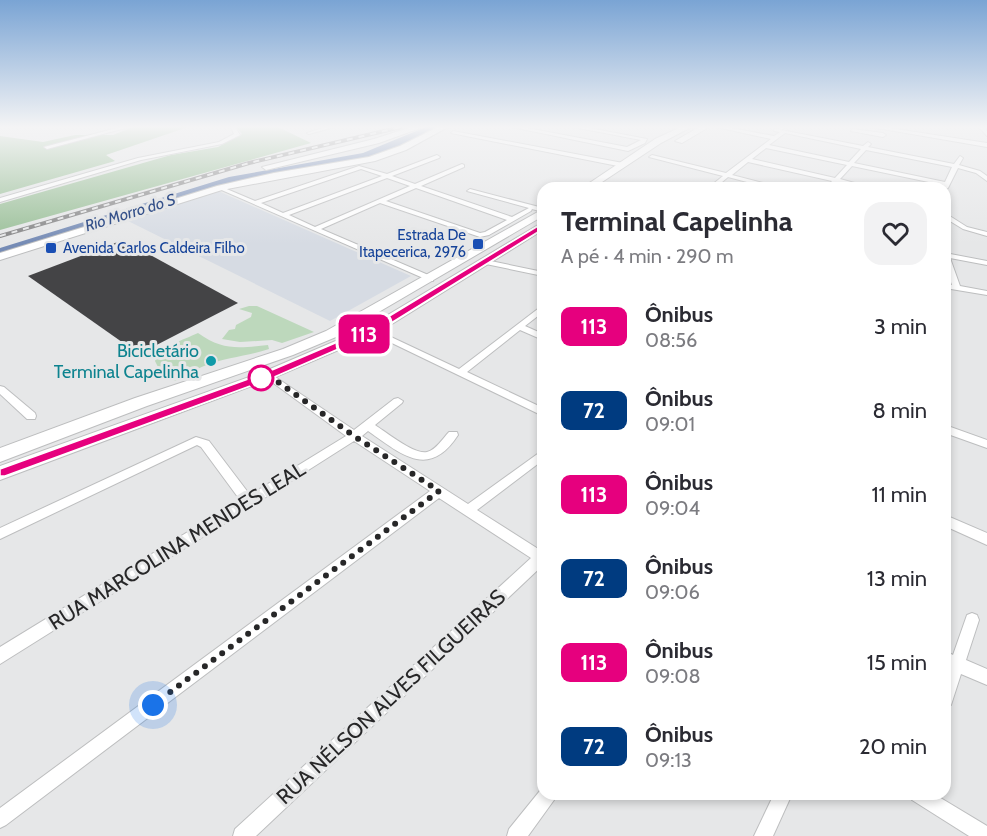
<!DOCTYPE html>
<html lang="pt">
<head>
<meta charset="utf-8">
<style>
  body { margin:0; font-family:Cabin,sans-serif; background:#f2f2f3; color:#2b2b33; height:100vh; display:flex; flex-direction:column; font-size:22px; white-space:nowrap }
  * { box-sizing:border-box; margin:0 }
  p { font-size:20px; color:#7c7c81 }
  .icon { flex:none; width:33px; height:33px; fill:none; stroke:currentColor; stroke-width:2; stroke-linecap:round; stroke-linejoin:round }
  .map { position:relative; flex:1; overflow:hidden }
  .details { position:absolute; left:537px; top:182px; width:414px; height:618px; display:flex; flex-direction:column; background:#fff; border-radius:18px; box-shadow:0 3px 9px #0003 }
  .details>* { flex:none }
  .badge { padding:0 12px; border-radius:9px; font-size:21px; line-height:39px }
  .you { position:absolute; width:30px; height:30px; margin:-15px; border:4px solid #fff; border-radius:50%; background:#1a73e8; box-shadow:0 0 0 9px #1a73e833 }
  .map>.badge { position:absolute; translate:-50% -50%; box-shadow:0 0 0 3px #fff }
  .round { display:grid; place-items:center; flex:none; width:63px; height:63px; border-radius:18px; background:#f2f2f3 }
  .headline { display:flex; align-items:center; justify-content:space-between; height:102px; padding:0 24px }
  h1 { font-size:28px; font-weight:700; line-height:45px }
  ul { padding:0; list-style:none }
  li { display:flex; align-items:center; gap:18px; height:84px; padding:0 24px }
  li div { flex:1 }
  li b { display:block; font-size:22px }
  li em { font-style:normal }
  li .badge { min-width:66px; font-weight:700; text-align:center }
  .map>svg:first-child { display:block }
  .built { fill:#d6dbe3 }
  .green { fill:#bdd8bc }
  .forest { fill:#99bf97 }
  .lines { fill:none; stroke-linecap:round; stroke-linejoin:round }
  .river { fill:#758bb5; fill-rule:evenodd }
  .building { fill:#444446 }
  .minor-casing { stroke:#bdbebf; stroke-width:2 }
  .primary-casing { stroke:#bdbebf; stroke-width:2 }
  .minor { fill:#fff; fill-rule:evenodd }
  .primary { fill:#fff; fill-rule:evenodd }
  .rail-casing { stroke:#868687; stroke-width:4 }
  .rail { stroke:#e6e7e8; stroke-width:2; stroke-dasharray:6; stroke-linecap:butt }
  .line { fill:#e6007e; stroke:#fff; stroke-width:1.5 }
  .walk { stroke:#272728; stroke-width:6; stroke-dasharray:0 10.8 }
  .transit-dot { fill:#1a4fb4; stroke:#e6e7e8; stroke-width:2 }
  .culture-dot { fill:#0f9aa8; stroke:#e6e7e8; stroke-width:2 }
  .stop-dot { fill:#fff; stroke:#e6007e; stroke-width:3 }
  .labels { text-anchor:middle; stroke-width:6; stroke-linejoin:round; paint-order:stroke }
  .far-transit-label { font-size:15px; fill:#164399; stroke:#e6e7e8; text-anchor:end }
  .far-water-label { font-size:16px; font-style:italic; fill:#35518a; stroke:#e6e7e8 }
  .culture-label { font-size:18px; fill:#0d838f; stroke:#e6e7e8; text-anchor:end }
  .near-street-label { font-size:21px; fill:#272728; stroke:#e6e7e8 }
</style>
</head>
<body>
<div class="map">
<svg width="987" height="836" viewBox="0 0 987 836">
  <rect width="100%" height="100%" fill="#e6e7e8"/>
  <path class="built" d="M216,190L411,276L330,321L128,221Z"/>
  <g class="green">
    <path d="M249,306H257L314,332L282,343L272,340L240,342L222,339L229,330L235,329L236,325L251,317L252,313L239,309Z"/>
    <path d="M198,333C223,351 239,348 268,345L269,349C248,356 226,357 204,366C193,370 186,378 174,381L159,369L155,361C162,346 183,340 198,333Z"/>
  </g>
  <g class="forest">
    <path d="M133,127H188L106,155L115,161L0,194V136L43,142L75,135H113Z"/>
    <path d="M236,127H278L311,143L0,230V204L171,155L218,147L242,134Z"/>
  </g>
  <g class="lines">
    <path class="river" d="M426,127H439L393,150L369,158L235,183L0,257V248L229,177L363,153Z"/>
  </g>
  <path class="building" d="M123,240L238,303L139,354L28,276Z"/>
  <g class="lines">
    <g class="minor-casing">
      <g id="minor">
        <path d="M121,127H129L47,149L44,147Z"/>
        <path d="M231,127H235L240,135L222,144L141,160L0,202V198L138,158L219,142L234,134Z"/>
        <path d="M326,127H334L309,134L307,133Z"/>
        <path d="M512,127H522L627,147L641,140L573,127H584L647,139L645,143L628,151Z"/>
        <path d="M716,127H726L774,136L780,132L774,131V129L785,127L781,130L863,146L868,142L871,144L868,147L954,164L960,156L963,158L959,165L980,171L987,176V181L976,173L958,168L948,188L945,190V188H942L943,185L852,166L840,179L873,188H860L837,182L833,188H826L832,181L748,162L732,175L782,188H770L728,177L715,188H708L723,176L649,157L652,155L726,173L771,139ZM785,133L861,149L849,162L769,145ZM766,148L847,165L835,178L752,159ZM866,150L952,167L945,182L854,163Z"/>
        <path d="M871,127H883L987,143V147Z"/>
        <path d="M979,127H984L987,131V136Z"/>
        <path d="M853,129L883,133L886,135L883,137L851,131Z"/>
        <path d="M453,131L623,163L626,165L623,167L451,133Z"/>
        <path d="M437,155L440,157L439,158L392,176L415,184L462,164L464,165V167L421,186L512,217L529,208L467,191L470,189L543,208V212L532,209L531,211L489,235L480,237L380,203L321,229L433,277V281H430L217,188L222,187L255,201L359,166L387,174ZM361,169L382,176L283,213L261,203ZM387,178L410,186L315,227L289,215ZM416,188L507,220L485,232L480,233L386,201Z"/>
        <path d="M945,213L967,227L987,232V236L963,229L945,218Z"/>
        <path d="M945,253L987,261V265L950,258L960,286L987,291V295L945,288V284L952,285L945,265Z"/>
        <path d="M481,259L543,272V276L481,263Z"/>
        <path d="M543,305V312L525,326L543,334V340L520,330L467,372L543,408V416L367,331L368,329H374L459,369Z"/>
        <path d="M268,372L354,430L394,399L398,398L403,401L402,403L375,425C386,432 414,455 427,452C436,450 443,438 449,432H457L458,435C429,480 401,454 368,431L362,436L468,504L543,450V460L477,510L543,552V565L256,836H233L235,829L531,558L439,498L6,825L0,828V808L430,491L354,441L255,504L253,507L249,508L0,664V647L240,500L201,447L197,445L0,539V528L196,437L209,441L250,495L346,436L265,377L263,375Z"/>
        <path d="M0,386L4,387L35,413L36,416L35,419H27L0,394Z"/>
        <path d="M945,425L987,440V448L945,433Z"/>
        <path d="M945,515L987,533V545L945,526Z"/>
        <path d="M972,613L977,615L979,620L966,660L987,669V685L961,674L951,705L945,707V676L948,668L945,667V651L953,655L967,615Z"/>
        <path d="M543,787V794H557L554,800L528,836H507L509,829Z"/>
        <path d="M774,794H792L773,836H754Z"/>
        <path d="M909,794H934L987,826V836H969L912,800Z"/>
      </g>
    </g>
    <g class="primary-casing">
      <g id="primary">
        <path d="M411,127H423L379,143L266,170L262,167L374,139Z"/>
        <path d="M438,127H448L406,150L375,161L222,190L0,260V253L217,186L274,173L369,157L400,146Z"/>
        <path d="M681,127H691L661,143L593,188H582L655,139Z"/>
        <path d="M699,127H709L682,143L675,141Z"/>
        <path d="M543,209V216L336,337L293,355L147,406L0,462V448L135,398L283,349L326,331Z"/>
        <path d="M543,222V230L376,334L273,378L0,480V466L263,372L366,328Z"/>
      </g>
    </g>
    <use href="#minor" class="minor"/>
    <use href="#primary" class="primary"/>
    <g class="rail-casing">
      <path id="rail" d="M0,236L249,163L401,127"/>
    </g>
    <use href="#rail" class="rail"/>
  </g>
  <linearGradient id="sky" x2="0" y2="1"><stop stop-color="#7aa4d4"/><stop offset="0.52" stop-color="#f4f4f5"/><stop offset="1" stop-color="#f4f4f5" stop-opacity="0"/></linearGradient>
  <rect width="987" height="244" fill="url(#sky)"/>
  <path class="line" d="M543,223L546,224V227L375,333L272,378L5,476H0V469L265,373L368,329Z"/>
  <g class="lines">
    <path class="walk" d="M153,705L439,491L354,436L268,375L261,378"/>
  </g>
  <g class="transit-dot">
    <rect x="472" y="238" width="12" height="12" rx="3"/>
    <rect x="45" y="242" width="12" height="12" rx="3"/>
  </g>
  <circle class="culture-dot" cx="211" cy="361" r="6"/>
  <circle class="stop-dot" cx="261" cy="378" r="12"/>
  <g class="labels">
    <g class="far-transit-label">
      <text x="466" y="240">Estrada De<tspan x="466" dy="17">Itapecerica, 2976</tspan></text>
      <text x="63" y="253" text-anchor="start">Avenida Carlos Caldeira Filho</text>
    </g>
    <g class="far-water-label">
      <text transform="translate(130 212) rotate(-17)" y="6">Rio Morro do S</text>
    </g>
    <g class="culture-label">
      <text x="199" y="357">Bicicletário<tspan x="199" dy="21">Terminal Capelinha</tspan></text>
    </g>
    <g class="near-street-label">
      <text transform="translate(177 546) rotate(-32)" y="7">RUA MARCOLINA MENDES LEAL</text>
      <text transform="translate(391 697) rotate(-43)" y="7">RUA NÉLSON ALVES FILGUEIRAS</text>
    </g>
  </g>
</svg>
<div class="you" style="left:153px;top:705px"></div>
<b class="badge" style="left:364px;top:334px;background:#e6007e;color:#fff">113</b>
<section class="details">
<div class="headline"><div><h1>Terminal Capelinha</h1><p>A pé · 4 min · 290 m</p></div><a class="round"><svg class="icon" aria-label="heart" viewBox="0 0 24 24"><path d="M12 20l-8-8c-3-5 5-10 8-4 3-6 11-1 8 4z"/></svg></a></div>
<ul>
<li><span class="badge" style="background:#e6007e;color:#fff">113</span><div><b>Ônibus</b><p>08:56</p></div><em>3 min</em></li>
<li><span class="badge" style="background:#003b80;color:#fff">72</span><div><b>Ônibus</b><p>09:01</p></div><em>8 min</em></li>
<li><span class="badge" style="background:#e6007e;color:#fff">113</span><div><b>Ônibus</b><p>09:04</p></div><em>11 min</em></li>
<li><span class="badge" style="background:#003b80;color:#fff">72</span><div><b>Ônibus</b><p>09:06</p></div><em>13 min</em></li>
<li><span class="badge" style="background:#e6007e;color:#fff">113</span><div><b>Ônibus</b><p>09:08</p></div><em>15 min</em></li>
<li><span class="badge" style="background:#003b80;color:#fff">72</span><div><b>Ônibus</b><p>09:13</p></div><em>20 min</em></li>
</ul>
</section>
</div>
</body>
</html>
